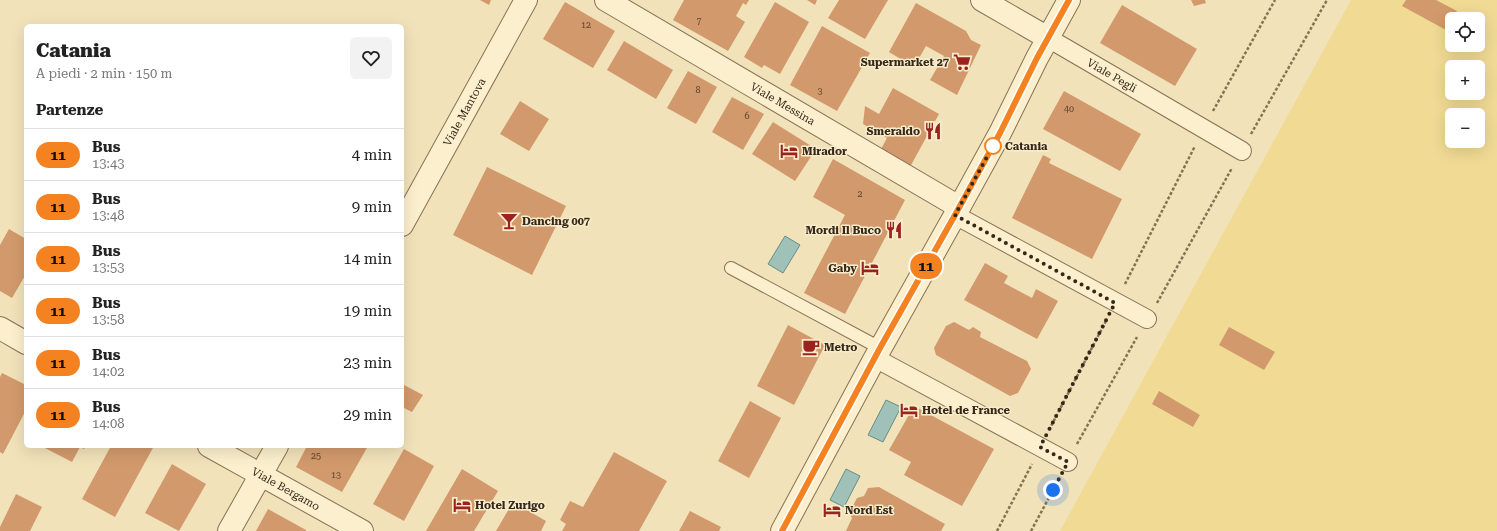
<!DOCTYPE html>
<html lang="it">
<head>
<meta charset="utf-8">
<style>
  body { margin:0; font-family:"Roboto Serif",serif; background:#f2f2f2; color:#222; height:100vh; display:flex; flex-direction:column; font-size:15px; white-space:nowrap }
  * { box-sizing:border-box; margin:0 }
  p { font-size:13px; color:#767676 }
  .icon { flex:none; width:22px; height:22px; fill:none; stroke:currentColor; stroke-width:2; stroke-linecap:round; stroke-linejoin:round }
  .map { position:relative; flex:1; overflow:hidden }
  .panel { position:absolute; left:24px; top:24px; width:380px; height:424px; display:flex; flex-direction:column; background:#fff; border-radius:6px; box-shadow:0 4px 16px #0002 }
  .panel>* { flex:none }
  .badge { padding:0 8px; border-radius:13px; font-size:14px; line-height:26px }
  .controls { position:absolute; left:1445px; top:12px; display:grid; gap:8px }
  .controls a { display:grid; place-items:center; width:40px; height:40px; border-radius:6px; background:#fff; box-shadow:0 4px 16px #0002; font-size:20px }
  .you { position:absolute; width:20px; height:20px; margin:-10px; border:3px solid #fff; border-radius:50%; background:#1a73e8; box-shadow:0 0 0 6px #1a73e833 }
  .map>.badge { position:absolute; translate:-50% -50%; box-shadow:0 0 0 2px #fff }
  h2 { padding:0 12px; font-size:15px; line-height:36px }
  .round { display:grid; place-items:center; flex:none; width:42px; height:42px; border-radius:6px; background:#f2f2f2 }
  .overview { display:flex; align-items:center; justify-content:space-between; height:68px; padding:0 12px }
  h1 { font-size:19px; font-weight:800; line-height:30px }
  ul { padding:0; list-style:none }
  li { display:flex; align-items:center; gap:12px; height:52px; padding:0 12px; border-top:1px solid #e0e0e0 }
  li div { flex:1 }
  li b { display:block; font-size:15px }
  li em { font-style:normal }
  li .badge { min-width:44px; font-weight:700; text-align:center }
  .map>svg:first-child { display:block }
  .sand { fill:#f0da94; fill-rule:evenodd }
  .water { fill:#9fc1b8; stroke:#668e85 }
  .building { fill:#d29a6c }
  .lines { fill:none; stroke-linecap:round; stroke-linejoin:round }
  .service-casing { stroke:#887153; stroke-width:14 }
  .pedestrian-casing { stroke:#887153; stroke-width:20 }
  .minor-casing { stroke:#887153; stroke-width:24 }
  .tertiary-casing { stroke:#887153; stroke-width:24 }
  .path { stroke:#887153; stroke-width:2.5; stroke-dasharray:3 2; stroke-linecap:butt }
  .service { stroke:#fbefcd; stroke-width:12 }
  .pedestrian { stroke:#fbefcd; stroke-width:18 }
  .minor { stroke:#fbefcd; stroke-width:22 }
  .tertiary { stroke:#fbefcd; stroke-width:22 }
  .line-casing { stroke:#fff; stroke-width:9 }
  .line { stroke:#f58220; stroke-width:6 }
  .walk { stroke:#362819; stroke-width:4; stroke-dasharray:0 7.2 }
  .stop-dot { fill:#fff; stroke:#f58220; stroke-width:2 }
  .labels { text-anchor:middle; stroke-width:3; stroke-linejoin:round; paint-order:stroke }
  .number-label { font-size:9px; fill:#5d442e }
  .poi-label { font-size:11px; font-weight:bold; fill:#362819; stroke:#f8ecca; text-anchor:start }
  .street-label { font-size:11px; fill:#362819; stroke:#f8ecca }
  .stop-label { font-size:11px; font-weight:bold; fill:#362819; stroke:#f8ecca; text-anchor:start }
</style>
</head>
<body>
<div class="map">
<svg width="1497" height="531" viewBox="0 0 1497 531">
  <rect width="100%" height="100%" fill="#f1e2ba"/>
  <path class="sand" d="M1351,0H1497V531H1060ZM1452,19H1478V45H1452ZM1452,67H1478V93H1452ZM1452,115H1478V141H1452Z"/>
  <g class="water">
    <path d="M785,236L800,245L783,273L768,264Z"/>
    <path d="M886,400L901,407L883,442L868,435Z"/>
    <path d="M846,469L860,476L844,507L830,500Z"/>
  </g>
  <g class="building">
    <path d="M480,0H491L489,5Z"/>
    <path d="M684,0H749L746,5L743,3L736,16L745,22L728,51L673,20Z"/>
    <path d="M807,0H817L815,5Z"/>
    <path d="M839,0H888L865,39L828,18Z"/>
    <path d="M1191,0H1205L1206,3L1194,6Z"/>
    <path d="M1406,0H1436L1457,11L1446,30L1402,6Z"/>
    <path d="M565,2L615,31L593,68L543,39Z"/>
    <path d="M775,2L809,22L780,74L764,65L762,68L744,57Z"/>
    <path d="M916,3L966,31L971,40L981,45L957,95L930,80L944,56L926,46L914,67L889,52Z"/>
    <path d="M1122,5L1197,49L1175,86L1100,43Z"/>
    <path d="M822,26L870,53L837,111L790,85Z"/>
    <path d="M624,41L673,70L656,99L607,70Z"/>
    <path d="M688,71L717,87L696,124L667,108Z"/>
    <path d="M893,88L939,114L910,167L880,151L887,138L863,124L865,106L879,114Z"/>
    <path d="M1064,91L1141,134L1120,171L1043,129Z"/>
    <path d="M732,97L764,114L743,150L712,132Z"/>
    <path d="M520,101L549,119L529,151L500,134Z"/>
    <path d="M773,122L816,149L795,181L752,154Z"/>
    <path d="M1043,155L1051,159L1049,163L1122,199L1092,259L1012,218Z"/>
    <path d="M833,159L905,200L845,314L804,293L845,215L813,197Z"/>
    <path d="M487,167L566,206L532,275L453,235Z"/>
    <path d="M9,229L26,239V274L12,298L0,291V245Z"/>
    <path d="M985,263L1008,276L1004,283L1032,298L1036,289L1058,301L1037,339L964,300Z"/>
    <path d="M954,322L969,330L973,327L981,332L980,337L1027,361L1031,369L1018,393L1010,396L936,355L934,348L946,326Z"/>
    <path d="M788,325L825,345L794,405L757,386Z"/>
    <path d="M1229,327L1275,352L1264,370L1219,345Z"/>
    <path d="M2,373L26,385V410L3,454L0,452V377Z"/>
    <path d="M404,385L423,395L412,412L402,407V389Z"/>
    <path d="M1159,391L1200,415L1193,427L1152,404Z"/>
    <path d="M750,401L781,418L749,478L718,461Z"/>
    <path d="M914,406L994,449L962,506L904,475L911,462L889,450Z"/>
    <path d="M41,446H86L84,449L80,447L72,462Z"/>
    <path d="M111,446H154L115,517L82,499Z"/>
    <path d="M307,446H368L342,492L296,467Z"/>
    <path d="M404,449L434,466L404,521L373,504Z"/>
    <path d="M614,452L667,481L639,531H562L566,524L560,520L570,501L583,507Z"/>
    <path d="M172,464L206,484L179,531L145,513Z"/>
    <path d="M462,469L498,491L474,531H426Z"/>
    <path d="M879,487L945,524L941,531H846L852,518L849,513L857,498L864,496L868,488Z"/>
    <path d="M16,494L42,507L30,531H0V527Z"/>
    <path d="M513,502L546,521L541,531H496Z"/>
    <path d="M268,509L306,530V531H256Z"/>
    <path d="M690,511L721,527L719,531H679Z"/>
  </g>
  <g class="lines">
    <g class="service-casing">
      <path id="service" d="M731,268L880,348"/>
    </g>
    <g class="pedestrian-casing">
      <g id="pedestrian">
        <path id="s1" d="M1048,38L1242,151"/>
        <path d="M955,215L1147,319"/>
        <path d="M875,358L1068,462"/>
      </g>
    </g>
    <g class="minor-casing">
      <g id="minor">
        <path id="s2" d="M606,0L959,207"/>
        <path d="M982,0L1048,38"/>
        <path id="s3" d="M402,225L526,0"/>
        <path d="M0,328L26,343"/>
        <path id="s4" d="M209,446L362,531"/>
        <path d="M229,531L277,446"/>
      </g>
    </g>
    <g class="tertiary-casing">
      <path id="tertiary" d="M782,531L875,358L955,215L1000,133L1037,58L1069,0"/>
    </g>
    <g class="path">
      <path d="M1213,111L1275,0"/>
      <path d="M1251,134L1327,0"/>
      <path d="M1125,284L1195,146"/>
      <path d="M1157,303L1232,168"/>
      <path d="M1049,430L1107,319"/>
      <path d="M1077,444L1137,337"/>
      <path d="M997,531L1032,464"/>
      <path d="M1031,531L1059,479"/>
    </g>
    <use href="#service" class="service"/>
    <use href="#pedestrian" class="pedestrian"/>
    <use href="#minor" class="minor"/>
    <use href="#tertiary" class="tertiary"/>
  </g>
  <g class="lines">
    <g class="line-casing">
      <path id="line" d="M782,531L880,348L955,215L1000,133L1037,58L1069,0"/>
    </g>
    <use href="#line" class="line"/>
    <path class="walk" d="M993,146L955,215L1115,303L1040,447L1068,462L1053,490"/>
  </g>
  <defs>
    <g id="supermarket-bare" transform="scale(1.38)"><path d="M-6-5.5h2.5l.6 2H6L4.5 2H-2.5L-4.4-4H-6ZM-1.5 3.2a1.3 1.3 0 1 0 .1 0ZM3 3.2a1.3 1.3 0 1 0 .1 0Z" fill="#9b221f" stroke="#f8ecca" stroke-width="2.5" paint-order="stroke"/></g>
    <g id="restaurant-bare" transform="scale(1.38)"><path d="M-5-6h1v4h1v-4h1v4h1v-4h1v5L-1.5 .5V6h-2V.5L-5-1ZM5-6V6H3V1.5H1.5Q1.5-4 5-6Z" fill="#9b221f" stroke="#f8ecca" stroke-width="2.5" paint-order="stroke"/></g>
    <g id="hotel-bare" transform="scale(1.38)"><path d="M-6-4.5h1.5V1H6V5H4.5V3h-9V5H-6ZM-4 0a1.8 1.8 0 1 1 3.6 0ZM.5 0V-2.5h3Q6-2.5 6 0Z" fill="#9b221f" stroke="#f8ecca" stroke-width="2.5" paint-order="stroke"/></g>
    <g id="bar-bare" transform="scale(1.38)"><path d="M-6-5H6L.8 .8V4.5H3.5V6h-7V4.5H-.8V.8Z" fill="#9b221f" stroke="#f8ecca" stroke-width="2.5" paint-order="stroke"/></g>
    <g id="cafe-bare" transform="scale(1.38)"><path d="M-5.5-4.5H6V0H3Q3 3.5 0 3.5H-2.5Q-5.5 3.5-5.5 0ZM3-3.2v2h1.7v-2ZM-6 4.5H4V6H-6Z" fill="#9b221f" stroke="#f8ecca" stroke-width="2.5" paint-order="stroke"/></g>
  </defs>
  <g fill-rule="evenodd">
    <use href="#supermarket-bare" x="962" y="62"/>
    <use href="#restaurant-bare" x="933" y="131"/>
    <use href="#hotel-bare" x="789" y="151"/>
    <use href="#bar-bare" x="509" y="221"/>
    <use href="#restaurant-bare" x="894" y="230"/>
    <use href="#hotel-bare" x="870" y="268"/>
    <use href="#cafe-bare" x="811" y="347"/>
    <use href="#hotel-bare" x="909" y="410"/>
    <use href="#hotel-bare" x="462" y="505"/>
    <use href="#hotel-bare" x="832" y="510"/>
  </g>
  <circle class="stop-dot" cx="993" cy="146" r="8"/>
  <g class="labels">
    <g class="number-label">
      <text x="699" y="24">7</text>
      <text x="586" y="28">12</text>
      <text x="698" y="93">8</text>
      <text x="820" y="94">3</text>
      <text x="1069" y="112">40</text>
      <text x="747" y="119">6</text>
      <text x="860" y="197">2</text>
      <text x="316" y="459">25</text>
      <text x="336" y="478">13</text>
    </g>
    <g class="poi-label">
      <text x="949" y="66" text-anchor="end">Supermarket 27</text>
      <text x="920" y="135" text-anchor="end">Smeraldo</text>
      <text x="802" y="155">Mirador</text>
      <text x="522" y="225">Dancing 007</text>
      <text x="881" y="234" text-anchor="end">Mordi Il Buco</text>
      <text x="857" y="272" text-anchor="end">Gaby</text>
      <text x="824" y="351">Metro</text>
      <text x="922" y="414">Hotel de France</text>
      <text x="475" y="509">Hotel Zurigo</text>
      <text x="845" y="514">Nord Est</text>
    </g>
    <g class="street-label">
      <text dy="4" stroke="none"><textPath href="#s1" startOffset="74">Viale Pegli</textPath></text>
      <text dy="4" stroke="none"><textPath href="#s2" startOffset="205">Viale Messina</textPath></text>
      <text dy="4" stroke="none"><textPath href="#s3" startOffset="129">Viale Mantova</textPath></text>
      <text dy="4" stroke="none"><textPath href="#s4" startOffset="88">Viale Bergamo</textPath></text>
    </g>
    <g class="stop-label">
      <text x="1005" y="150">Catania</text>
    </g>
  </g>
</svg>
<div class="controls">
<a><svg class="icon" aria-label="locate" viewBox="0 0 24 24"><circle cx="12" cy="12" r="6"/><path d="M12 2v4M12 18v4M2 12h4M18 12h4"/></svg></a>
<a>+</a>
<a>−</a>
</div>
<div class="you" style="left:1053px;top:490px"></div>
<b class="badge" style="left:926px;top:266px;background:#f58220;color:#111">11</b>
<section class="panel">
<div class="overview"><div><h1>Catania</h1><p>A piedi · 2 min · 150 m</p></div><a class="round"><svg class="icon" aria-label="heart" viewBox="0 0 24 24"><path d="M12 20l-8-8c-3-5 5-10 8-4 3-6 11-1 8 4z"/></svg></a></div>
<h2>Partenze</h2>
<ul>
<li><span class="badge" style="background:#f58220;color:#111">11</span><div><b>Bus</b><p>13:43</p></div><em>4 min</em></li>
<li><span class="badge" style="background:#f58220;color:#111">11</span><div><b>Bus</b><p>13:48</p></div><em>9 min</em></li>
<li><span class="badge" style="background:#f58220;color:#111">11</span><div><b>Bus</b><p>13:53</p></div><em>14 min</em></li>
<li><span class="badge" style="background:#f58220;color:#111">11</span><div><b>Bus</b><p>13:58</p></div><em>19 min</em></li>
<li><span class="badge" style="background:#f58220;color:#111">11</span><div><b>Bus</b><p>14:02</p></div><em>23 min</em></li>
<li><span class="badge" style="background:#f58220;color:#111">11</span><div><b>Bus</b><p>14:08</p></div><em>29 min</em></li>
</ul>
</section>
</div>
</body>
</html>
